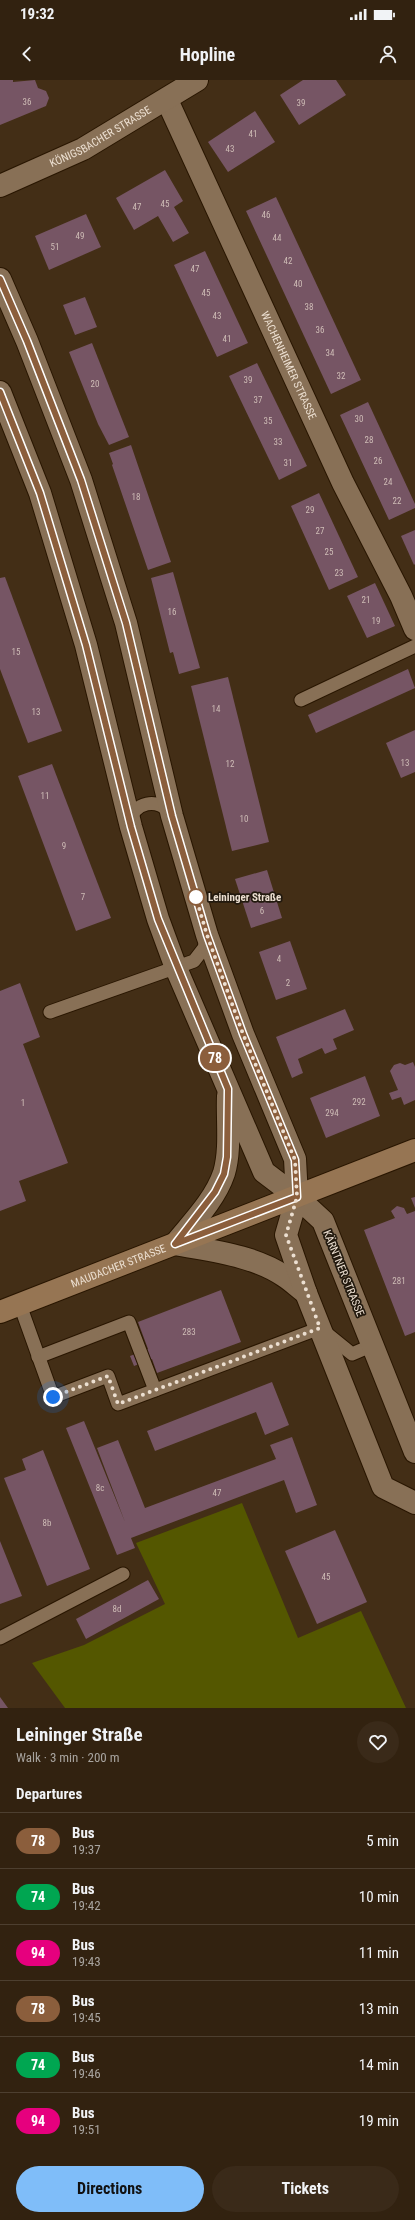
<!DOCTYPE html>
<html lang="en">
<head>
<meta charset="utf-8">
<style>
  body { margin:0; font-family:"Roboto Condensed",sans-serif; background:#3a2a19; color:#f1f3f6; height:100vh; display:flex; flex-direction:column; font-size:15px; white-space:nowrap }
  * { box-sizing:border-box; margin:0 }
  p { font-size:13px; color:#a8a49f }
  .icon { flex:none; width:22px; height:22px; fill:none; stroke:currentColor; stroke-width:2; stroke-linecap:round; stroke-linejoin:round }
  .map { position:relative; height:1628px; overflow:hidden }
  .side { display:flex; flex-direction:column; background:#322210; flex:1 }
  .side>* { flex:none }
  .badge { padding:0 8px; border-radius:13px; font-size:14px; line-height:26px }
  .you { position:absolute; width:20px; height:20px; margin:-10px; border:3px solid #fff; border-radius:50%; background:#1a73e8; box-shadow:0 0 0 6px #1a73e833 }
  .map>.badge { position:absolute; translate:-50% -50%; box-shadow:0 0 0 2px #fff }
  h2 { padding:0 16px; font-size:15px; line-height:36px }
  .round { display:grid; place-items:center; flex:none; width:42px; height:42px; border-radius:21px; background:#3a2a19 }
  .summary { display:flex; align-items:center; justify-content:space-between; height:68px; padding:0 16px }
  h1 { font-size:19px; font-weight:700; line-height:30px }
  .button { display:flex; gap:8px; margin-top:auto; padding:8px 16px }
  .button a { flex:1; height:46px; border-radius:24px; background:#7fbdf9; color:#111; font-size:16px; font-weight:700; line-height:46px; text-align:center }
  .button a+a { background:#3a2a19; color:#f1f3f6 }
  ul { padding:0; list-style:none }
  li { display:flex; align-items:center; gap:12px; height:56px; padding:0 16px; border-top:1px solid #4d3f30 }
  li div { flex:1 }
  li b { display:block; font-size:15px }
  li em { font-style:normal }
  li .badge { min-width:44px; font-weight:700; text-align:center }
  .status { display:flex; justify-content:space-between; align-items:center; height:28px; padding:0 20px; background:#322210; direction:ltr }
  .status svg { height:11px; fill:currentColor }
  header { display:flex; justify-content:space-between; align-items:center; height:52px; padding:0 16px; background:#322210; font-size:18px; font-weight:700 }
  .map>svg:first-child { display:block }
  .green { fill:#545700 }
  .building { fill:#765564 }
  .lines { fill:none; stroke-linecap:round; stroke-linejoin:round }
  .service-casing { stroke:#291600; stroke-width:15 }
  .minor-casing { stroke:#291600; stroke-width:24 }
  .tertiary-casing { stroke:#291600; stroke-width:24 }
  .secondary-casing { stroke:#291600; stroke-width:24 }
  .service { stroke:#887056; stroke-width:13 }
  .minor { stroke:#887056; stroke-width:22 }
  .tertiary { stroke:#887056; stroke-width:22 }
  .secondary { stroke:#967553; stroke-width:22 }
  .line-casing { stroke:#fff; stroke-width:9 }
  .line { stroke:#8b5e3c; stroke-width:6 }
  .walk { stroke:#ecdfd1; stroke-width:4; stroke-dasharray:0 7.2 }
  .stop-dot { fill:#fff; stroke:#8b5e3c; stroke-width:2 }
  .labels { text-anchor:middle; stroke-width:3.5; stroke-linejoin:round; paint-order:stroke }
  .number-label { font-size:9px; fill:#cebcb6 }
  .street-label { font-size:11px; fill:#ecdfd1; stroke:#22190e }
  .stop-label { font-size:11px; font-weight:bold; fill:#ecdfd1; stroke:#22190e; text-anchor:start }
</style>
</head>
<body>
<div class="status"><b>19:32</b><svg viewBox="0 0 49 12"><path d="M0 12V9h3v3zM5 12V6h3v6zM10 12V3h3v9zM15 12V0h3v12zM26 1h20v11H26zM47 4h2v5h-2z"/></svg></div>
<header><svg class="icon" aria-label="back" viewBox="0 0 24 24"><path d="M15 5l-7 7 7 7"/></svg>Hopline<svg class="icon" aria-label="person" viewBox="0 0 24 24"><circle cx="12" cy="8" r="4"/><path d="M4 21q1-7 8-7t8 7"/></svg></header>
<div class="map">
<svg width="415" height="1628" viewBox="0 0 415 1628">
  <rect width="100%" height="100%" fill="#432e16"/>
  <path class="green" d="M242,1423L298,1558L361,1531L406,1628H65L32,1583L84,1565L165,1524L136,1463Z"/>
  <g class="building">
    <path d="M0,0H13V2L35,0L38,8L46,11L49,18L46,26L0,45Z"/>
    <path d="M303,0H336L346,15L299,45L280,15Z"/>
    <path d="M255,31L275,62L228,92L208,62Z"/>
    <path d="M165,90L183,121L174,127L189,153L173,162L158,136L134,150L116,118Z"/>
    <path d="M276,117L361,300L331,314L246,131Z"/>
    <path d="M86,134L101,167L49,190L35,156Z"/>
    <path d="M205,171L248,263L217,277L174,185Z"/>
    <path d="M85,217L97,247L75,255L63,225Z"/>
    <path d="M92,263L129,357L109,365L98,344L69,272Z"/>
    <path d="M257,283L307,386L279,400L229,296Z"/>
    <path d="M368,322L415,424V428L389,440L340,335Z"/>
    <path d="M131,365L171,482L148,490L112,385L113,384L109,373Z"/>
    <path d="M319,413L358,497L329,510L291,426Z"/>
    <path d="M415,450V484L414,485L401,456Z"/>
    <path d="M173,492L200,588L179,594L173,572L170,573L151,498Z"/>
    <path d="M5,497L62,651L28,663L0,589V498Z"/>
    <path d="M375,503L395,546L367,558L347,516Z"/>
    <path d="M408,589L415,608L316,653L308,635Z"/>
    <path d="M228,597L269,762L232,771L191,606Z"/>
    <path d="M415,650V692L401,698L386,663Z"/>
    <path d="M52,684L111,838L76,851L18,696Z"/>
    <path d="M267,790L282,838L251,848L235,799Z"/>
    <path d="M290,861L307,909L276,920L259,872Z"/>
    <path d="M20,903L40,957L23,964L68,1083L19,1101L26,1121L0,1131V911Z"/>
    <path d="M345,929L354,950L333,959L337,969L325,974L322,968L298,979L303,993L292,998L276,957Z"/>
    <path d="M413,982L415,987V1020L404,1025L401,1017L392,1020L389,1013L398,1010L390,991L394,985L400,983L405,985Z"/>
    <path d="M365,996L380,1036L326,1058L310,1018Z"/>
    <path d="M415,1117V1128L411,1118Z"/>
    <path d="M397,1126L404,1128L407,1134L415,1131V1252L405,1256L364,1150L395,1138L391,1131Z"/>
    <path d="M221,1210L241,1262L157,1293L152,1279L134,1286L130,1276L148,1269L138,1242Z"/>
    <path d="M272,1302L289,1345L265,1355L256,1332L155,1371L147,1351Z"/>
    <path d="M84,1341L125,1442L97,1368L118,1360L145,1428L276,1379L270,1365L292,1357L317,1425L296,1433L284,1400L131,1458L135,1468L117,1475L66,1348Z"/>
    <path d="M43,1370L90,1489L47,1506L4,1398L26,1390L22,1379Z"/>
    <path d="M335,1450L367,1522L317,1544L285,1471Z"/>
    <path d="M0,1461L22,1516L0,1524Z"/>
    <path d="M148,1500L159,1519L86,1559L76,1539Z"/>
    <path d="M0,1617L8,1628H0Z"/>
  </g>
  <g class="lines">
    <g class="service-casing">
      <g id="service">
        <path d="M301,620L415,566"/>
        <path d="M131,744C131,721 160,717 171,734"/>
        <path d="M50,932L194,881L204,868L207,857"/>
        <path d="M20,1225L53,1317L108,1296L118,1324L320,1248L352,1274L373,1265"/>
        <path d="M38,1277L129,1242L155,1310"/>
        <path d="M0,1558L123,1494"/>
      </g>
    </g>
    <g class="minor-casing">
      <g id="minor">
        <path id="s1" d="M167,20L343,403L401,516L415,549"/>
        <path id="s2" d="M0,106L83,69L197,0"/>
        <path d="M175,1164C211,1171 253,1175 284,1196C292,1201 299,1208 306,1213"/>
        <path d="M415,1372L323,1141L297,1117L286,1155L306,1213L383,1407L415,1423"/>
      </g>
    </g>
    <g class="tertiary-casing">
      <g id="tertiary">
        <path d="M0,199L27,261L81,400L126,543L172,736L207,855L243,954L295,1079L297,1117"/>
        <path d="M0,312L40,413L86,565L131,747L158,839L176,888L264,1092L297,1117"/>
        <path d="M175,1164C192,1143 215,1120 224,1093C231,1069 227,1041 228,1016"/>
      </g>
    </g>
    <g class="secondary-casing">
      <g id="secondary">
        <path id="s3" d="M0,1232L415,1070"/>
      </g>
    </g>
    <use href="#service" class="service"/>
    <use href="#minor" class="minor"/>
    <use href="#tertiary" class="tertiary"/>
    <use href="#secondary" class="secondary"/>
  </g>
  <g class="lines">
    <g class="line-casing">
      <path id="line" d="M0,199L27,261L81,400L126,543L172,736L207,855L243,954L295,1080L297,1117L175,1164L215,1112L224,1094L227,1077L228,1009L158,839L131,747L86,565L40,413L0,312"/>
    </g>
    <use href="#line" class="line"/>
    <path class="walk" d="M53,1317L108,1296L118,1324L320,1248L286,1155L297,1117L295,1080L243,954L207,855L195,814L196,817"/>
  </g>
  <circle class="stop-dot" cx="196" cy="817" r="8"/>
  <g class="labels">
    <g class="number-label">
      <text x="27" y="25">36</text>
      <text x="301" y="26">39</text>
      <text x="253" y="57">41</text>
      <text x="230" y="72">43</text>
      <text x="165" y="127">45</text>
      <text x="137" y="130">47</text>
      <text x="266" y="138">46</text>
      <text x="80" y="159">49</text>
      <text x="277" y="161">44</text>
      <text x="55" y="170">51</text>
      <text x="288" y="184">42</text>
      <text x="195" y="192">47</text>
      <text x="298" y="207">40</text>
      <text x="206" y="216">45</text>
      <text x="309" y="230">38</text>
      <text x="217" y="239">43</text>
      <text x="320" y="253">36</text>
      <text x="227" y="262">41</text>
      <text x="330" y="276">34</text>
      <text x="341" y="299">32</text>
      <text x="248" y="303">39</text>
      <text x="95" y="307">20</text>
      <text x="258" y="323">37</text>
      <text x="359" y="342">30</text>
      <text x="268" y="344">35</text>
      <text x="369" y="363">28</text>
      <text x="278" y="365">33</text>
      <text x="378" y="384">26</text>
      <text x="288" y="386">31</text>
      <text x="388" y="405">24</text>
      <text x="136" y="420">18</text>
      <text x="397" y="424">22</text>
      <text x="310" y="433">29</text>
      <text x="320" y="454">27</text>
      <text x="329" y="475">25</text>
      <text x="339" y="496">23</text>
      <text x="366" y="523">21</text>
      <text x="172" y="535">16</text>
      <text x="376" y="544">19</text>
      <text x="16" y="575">15</text>
      <text x="216" y="632">14</text>
      <text x="36" y="635">13</text>
      <text x="405" y="686">13</text>
      <text x="230" y="687">12</text>
      <text x="45" y="719">11</text>
      <text x="244" y="742">10</text>
      <text x="64" y="769">9</text>
      <text x="83" y="820">7</text>
      <text x="262" y="834">6</text>
      <text x="279" y="882">4</text>
      <text x="288" y="906">2</text>
      <text x="359" y="1025">292</text>
      <text x="23" y="1026">1</text>
      <text x="332" y="1036">294</text>
      <text x="399" y="1204">281</text>
      <text x="189" y="1255">283</text>
      <text x="100" y="1411">8c</text>
      <text x="217" y="1416">47</text>
      <text x="47" y="1446">8b</text>
      <text x="326" y="1500">45</text>
      <text x="117" y="1532">8d</text>
    </g>
    <g class="street-label">
      <text dy="4" stroke="none"><textPath href="#s2" startOffset="112">KÖNIGSBACHER STRASSE</textPath></text>
      <text dy="4" stroke="none"><textPath href="#s1" startOffset="292">WACHENHEIMER STRASSE</textPath></text>
      <text dy="4" stroke="none"><textPath href="#s3" startOffset="127">MAUDACHER STRASSE</textPath></text>
      <text transform="translate(344 1193) rotate(68)" y="4">KÄRNTNER STRASSE</text>
    </g>
    <g class="stop-label">
      <text x="208" y="821">Leininger Straße</text>
    </g>
  </g>
</svg>
<div class="you" style="left:53px;top:1317px"></div>
<b class="badge" style="left:215px;top:978px;background:#8b5e3c;color:#fff">78</b>
</div>
<section class="side">
<div class="summary"><div><h1>Leininger Straße</h1><p>Walk · 3 min · 200 m</p></div><a class="round"><svg class="icon" aria-label="heart" viewBox="0 0 24 24"><path d="M12 20l-8-8c-3-5 5-10 8-4 3-6 11-1 8 4z"/></svg></a></div>
<h2>Departures</h2>
<ul>
<li><span class="badge" style="background:#8b5e3c;color:#fff">78</span><div><b>Bus</b><p>19:37</p></div><em>5 min</em></li>
<li><span class="badge" style="background:#00a651;color:#fff">74</span><div><b>Bus</b><p>19:42</p></div><em>10 min</em></li>
<li><span class="badge" style="background:#e6007e;color:#fff">94</span><div><b>Bus</b><p>19:43</p></div><em>11 min</em></li>
<li><span class="badge" style="background:#8b5e3c;color:#fff">78</span><div><b>Bus</b><p>19:45</p></div><em>13 min</em></li>
<li><span class="badge" style="background:#00a651;color:#fff">74</span><div><b>Bus</b><p>19:46</p></div><em>14 min</em></li>
<li><span class="badge" style="background:#e6007e;color:#fff">94</span><div><b>Bus</b><p>19:51</p></div><em>19 min</em></li>
</ul>
<div class="button"><a>Directions</a><a>Tickets</a></div>
</section>
</body>
</html>
